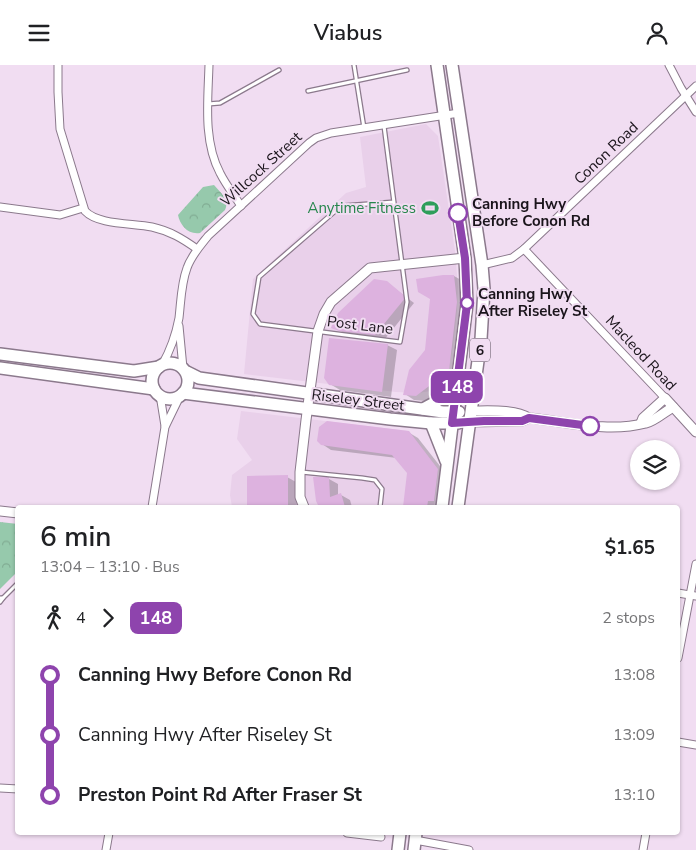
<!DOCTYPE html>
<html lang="en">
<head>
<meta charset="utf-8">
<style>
  body { margin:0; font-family:"Nunito Sans",sans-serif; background:#f6f6f6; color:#202124; height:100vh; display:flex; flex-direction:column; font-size:19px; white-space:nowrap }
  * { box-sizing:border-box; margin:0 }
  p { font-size:16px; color:#757577 }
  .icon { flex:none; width:28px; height:28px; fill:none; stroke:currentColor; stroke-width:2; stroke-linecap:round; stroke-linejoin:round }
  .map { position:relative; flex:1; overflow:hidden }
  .details { position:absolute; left:15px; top:440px; width:665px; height:330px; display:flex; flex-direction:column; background:#fff; border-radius:5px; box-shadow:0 1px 4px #0004 }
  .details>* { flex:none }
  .badge { padding:0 10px; border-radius:8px; font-size:18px; line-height:32px }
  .controls { position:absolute; left:630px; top:375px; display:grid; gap:10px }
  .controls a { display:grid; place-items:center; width:50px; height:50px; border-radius:50%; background:#fff; box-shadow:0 1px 4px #0004; font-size:25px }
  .map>.badge { position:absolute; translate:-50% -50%; box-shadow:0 0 0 2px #fff }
  .legs { display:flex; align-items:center; gap:8px; height:55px; padding:0 25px; font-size:16px }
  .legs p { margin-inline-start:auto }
  .headline { display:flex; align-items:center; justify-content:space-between; height:85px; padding:0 25px }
  h1 { font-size:28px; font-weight:600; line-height:38px }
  ul { padding:0 25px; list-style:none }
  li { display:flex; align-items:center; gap:18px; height:60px; font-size:19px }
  li i { display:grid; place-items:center; width:8px; height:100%; margin:0 6px; background:currentColor }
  li i::after { content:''; width:12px; height:12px; margin:-6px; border:4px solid; border-radius:50%; background:#fff }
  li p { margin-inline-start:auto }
  li:first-child i { background:linear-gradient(#0000 50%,currentColor 0) }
  li:last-child i { background:linear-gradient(currentColor 50%,#0000 0) }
  header { display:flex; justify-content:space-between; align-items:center; height:65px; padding:0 25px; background:#fff; font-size:22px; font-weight:600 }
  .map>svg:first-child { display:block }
  .built { fill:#e9d0ea }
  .park { fill:url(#park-crowns) }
  .shadow { fill:#0003 }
  .building { fill:#ddb2df }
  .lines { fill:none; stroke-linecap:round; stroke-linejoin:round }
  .service-casing { stroke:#8b798c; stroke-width:5.5 }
  .minor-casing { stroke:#8b798c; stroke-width:9 }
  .tertiary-casing { stroke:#8b798c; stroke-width:11 }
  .trunk-casing { stroke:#8b798c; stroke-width:14 }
  .service { stroke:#fff; stroke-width:3 }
  .minor { stroke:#fff; stroke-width:7 }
  .tertiary { stroke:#fff; stroke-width:9 }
  .trunk { stroke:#fff; stroke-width:11 }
  .line-1-casing { stroke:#fff; stroke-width:11 }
  .line-1 { stroke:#8e44ad; stroke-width:8 }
  .stop-1-dot { fill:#fff; stroke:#8e44ad; stroke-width:2.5 }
  .labels { text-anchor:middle; stroke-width:4; stroke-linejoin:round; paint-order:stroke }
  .shield { fill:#f1ddf2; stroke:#5a505c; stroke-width:1 }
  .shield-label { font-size:14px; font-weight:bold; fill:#1a141b }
  .street-label { font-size:15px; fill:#1a141b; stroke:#f1ddf2 }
  .stop-label { font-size:15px; font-weight:bold; fill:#1a141b; stroke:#f1ddf2; text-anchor:start }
  .leisure-label { font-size:15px; fill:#27864d; stroke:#f1ddf2; text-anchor:end }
</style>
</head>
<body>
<header><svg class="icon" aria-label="menu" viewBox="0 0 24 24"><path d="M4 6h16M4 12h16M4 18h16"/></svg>Viabus<svg class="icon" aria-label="person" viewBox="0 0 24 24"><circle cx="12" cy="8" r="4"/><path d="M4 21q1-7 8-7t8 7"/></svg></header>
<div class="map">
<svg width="696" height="785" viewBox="0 0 696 785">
  <defs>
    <pattern id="park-crowns" width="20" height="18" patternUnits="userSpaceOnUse" patternTransform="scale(1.25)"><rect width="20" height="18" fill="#96c9ac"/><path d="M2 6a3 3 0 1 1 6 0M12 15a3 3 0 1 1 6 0" fill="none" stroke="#81ac93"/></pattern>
  </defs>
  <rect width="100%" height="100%" fill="#f1ddf2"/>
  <g class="built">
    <path d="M426,59L438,71L455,186L458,221L457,246L453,281L447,314L436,325L419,328L396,327L244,309L253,214L346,128L366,122L360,72Z"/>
    <path d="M241,346L409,366L438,404L434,442H232L230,430L232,410L252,395L237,374Z"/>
  </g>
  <g class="park">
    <path d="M214,120C221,128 230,135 225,145L200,168C188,170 180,160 178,150L203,122Z"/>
    <path d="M0,457L18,459L17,507L0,524Z"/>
  </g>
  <g class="shadow">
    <path d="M454,211L463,216L458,311L425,336L414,335L405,329L427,286L431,233L418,215Z"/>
    <path d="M386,217L414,238L384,275L349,270L333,262Z"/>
    <path d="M387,280L397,285L391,332L340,325L330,319Z"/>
    <path d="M408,367L418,373L447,410L437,442H404L408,408L397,393L331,385L322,379Z"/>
    <path d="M248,412H287L296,417L297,442H249Z"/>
    <path d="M329,414L338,419V430H341L350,435L352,442H320L317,436Z"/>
  </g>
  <g class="building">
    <path d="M443,210H454L457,237L449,306L416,331L403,330L409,305L425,285L430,234L418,227L416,214Z"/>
    <path d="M374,214L387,216L406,232L375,270L339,266L331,263L338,248Z"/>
    <path d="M329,273L388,279L382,327L329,320L324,313Z"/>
    <path d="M327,356L409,366L438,404L434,436H428L427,442H403L407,408L392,390L321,380L317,376L319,362Z"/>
    <path d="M288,410V442H247V411Z"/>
    <path d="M313,412H329L330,432L341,428L345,442H319L316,436Z"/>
  </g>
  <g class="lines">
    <g class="service-casing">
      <g id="service">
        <path d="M354,0L364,63"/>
        <path d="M308,26L407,5"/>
        <path d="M208,39L220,38L279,5"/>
        <path d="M384,61L407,237L400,277L260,259L253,249L259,212L341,141L394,137"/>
        <path d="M301,407L362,413L375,415L382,424L380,442"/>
        <path d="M0,533H3L18,518"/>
        <path d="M0,537L3,533"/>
      </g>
    </g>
    <g class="minor-casing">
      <g id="minor">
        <path d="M58,0V27L60,64L85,146C98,160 133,158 152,162C170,166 183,174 197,184"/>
        <path d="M209,0C208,35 203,76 220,108C226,120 234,130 241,141"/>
        <path d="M669,0L681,23L696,47"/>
        <path d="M0,142L60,150L83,143"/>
        <path d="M524,184L665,333"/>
        <path d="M482,200L512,193L524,184L696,21"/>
        <path d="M179,261L183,303"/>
        <path d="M162,300C170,286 176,269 179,253C181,236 181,219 187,203C191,191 200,181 208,171L309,78L316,73L331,68L459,48"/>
        <path d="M160,330L165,361"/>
        <path d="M152,442L165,362L180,331"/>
        <path d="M678,528L696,531"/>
        <path d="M678,593L696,499"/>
        <path d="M678,677L696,680"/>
        <path d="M0,723L18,724"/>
        <path d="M347,768L381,772"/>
        <path d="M415,775L469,785"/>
        <path d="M106,785L109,768"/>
        <path d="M643,785L646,768"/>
      </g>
    </g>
    <g class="tertiary-casing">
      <g id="tertiary">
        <path d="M471,346C489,346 514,344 529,353C568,357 608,368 646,358C653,357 666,346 673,342"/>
        <path d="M469,357L522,356L529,353"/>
        <path d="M641,358L643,353L665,333L696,367"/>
        <path d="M304,442L300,432V407L306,355L318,266L324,249L331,237L370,203L465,193"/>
        <path d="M0,446L18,448"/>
      </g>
    </g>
    <g class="trunk-casing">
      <g id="trunk">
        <path d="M437,0L465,193L467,239L442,442"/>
        <path d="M452,0L482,200L484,224L481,274L458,442"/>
        <path d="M0,289L134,306L159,302"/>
        <circle cx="170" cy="316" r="18"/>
        <path d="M0,303L154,324"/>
        <path d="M187,307L199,313L443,347H459"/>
        <path d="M183,328L390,354L431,358H458"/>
        <path d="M423,344L445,332L457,322"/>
        <path d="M431,358L446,396"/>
        <path d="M398,785L400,768"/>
        <path d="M414,785L416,768"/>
      </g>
    </g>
    <use href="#service" class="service"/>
    <use href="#minor" class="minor"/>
    <use href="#tertiary" class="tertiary"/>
    <use href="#trunk" class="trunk"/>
  </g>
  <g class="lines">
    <g class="line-1-casing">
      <path id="line-1" d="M458,148L465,193L467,239L452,358L484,356H522L529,353L590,361"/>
    </g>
    <use href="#line-1" class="line-1"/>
  </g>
  <defs>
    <g id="stadium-bare" transform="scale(1.35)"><path d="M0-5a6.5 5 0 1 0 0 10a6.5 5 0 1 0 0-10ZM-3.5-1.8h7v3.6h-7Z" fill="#2e9e5b" stroke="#f1ddf2" stroke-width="2.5" paint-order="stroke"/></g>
  </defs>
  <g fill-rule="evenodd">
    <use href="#stadium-bare" x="430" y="143"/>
  </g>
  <g class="stop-1-dot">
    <circle cx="458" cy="148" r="9"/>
    <circle cx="467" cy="238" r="6"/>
    <circle cx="590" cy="361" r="9"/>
  </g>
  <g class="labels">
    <rect class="shield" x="470" y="273.5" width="20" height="23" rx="4"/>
    <g class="shield-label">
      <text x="480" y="290">6</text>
    </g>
    <g class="street-label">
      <text transform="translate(606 88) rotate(-44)" y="5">Conon Road</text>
      <text transform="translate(261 104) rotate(-42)" y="5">Willcock Street</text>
      <text transform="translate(360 260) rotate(7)" y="5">Post Lane</text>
      <text transform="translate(641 288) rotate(47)" y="5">Macleod Road</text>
      <text transform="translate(358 335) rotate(7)" y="5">Riseley Street</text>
    </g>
    <g class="stop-label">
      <text x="472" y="144">Canning Hwy<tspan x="472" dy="17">Before Conon Rd</tspan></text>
      <text x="478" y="234">Canning Hwy<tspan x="478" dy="17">After Riseley St</tspan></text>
    </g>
    <g class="leisure-label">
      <text x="416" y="148">Anytime Fitness</text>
    </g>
  </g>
</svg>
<div class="controls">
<a><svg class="icon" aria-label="layers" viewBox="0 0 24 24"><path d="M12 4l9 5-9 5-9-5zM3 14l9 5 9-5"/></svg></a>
</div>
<b class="badge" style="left:457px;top:322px;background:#8e44ad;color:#fff">148</b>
<section class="details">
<div class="headline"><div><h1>6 min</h1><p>13:04 – 13:10 · Bus</p></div><b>$1.65</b></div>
<div class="legs"><svg class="icon" aria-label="walk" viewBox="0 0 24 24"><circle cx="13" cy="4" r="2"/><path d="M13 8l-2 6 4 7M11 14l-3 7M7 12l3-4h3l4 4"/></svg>4<svg class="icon" aria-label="forward" viewBox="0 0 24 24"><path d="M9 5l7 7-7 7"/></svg><b class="badge" style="background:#8e44ad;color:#fff">148</b><p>2 stops</p></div>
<ul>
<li><i style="color:#8e44ad"></i><b>Canning Hwy Before Conon Rd</b><p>13:08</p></li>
<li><i style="color:#8e44ad"></i><span>Canning Hwy After Riseley St</span><p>13:09</p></li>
<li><i style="color:#8e44ad"></i><b>Preston Point Rd After Fraser St</b><p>13:10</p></li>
</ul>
</section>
</div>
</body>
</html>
